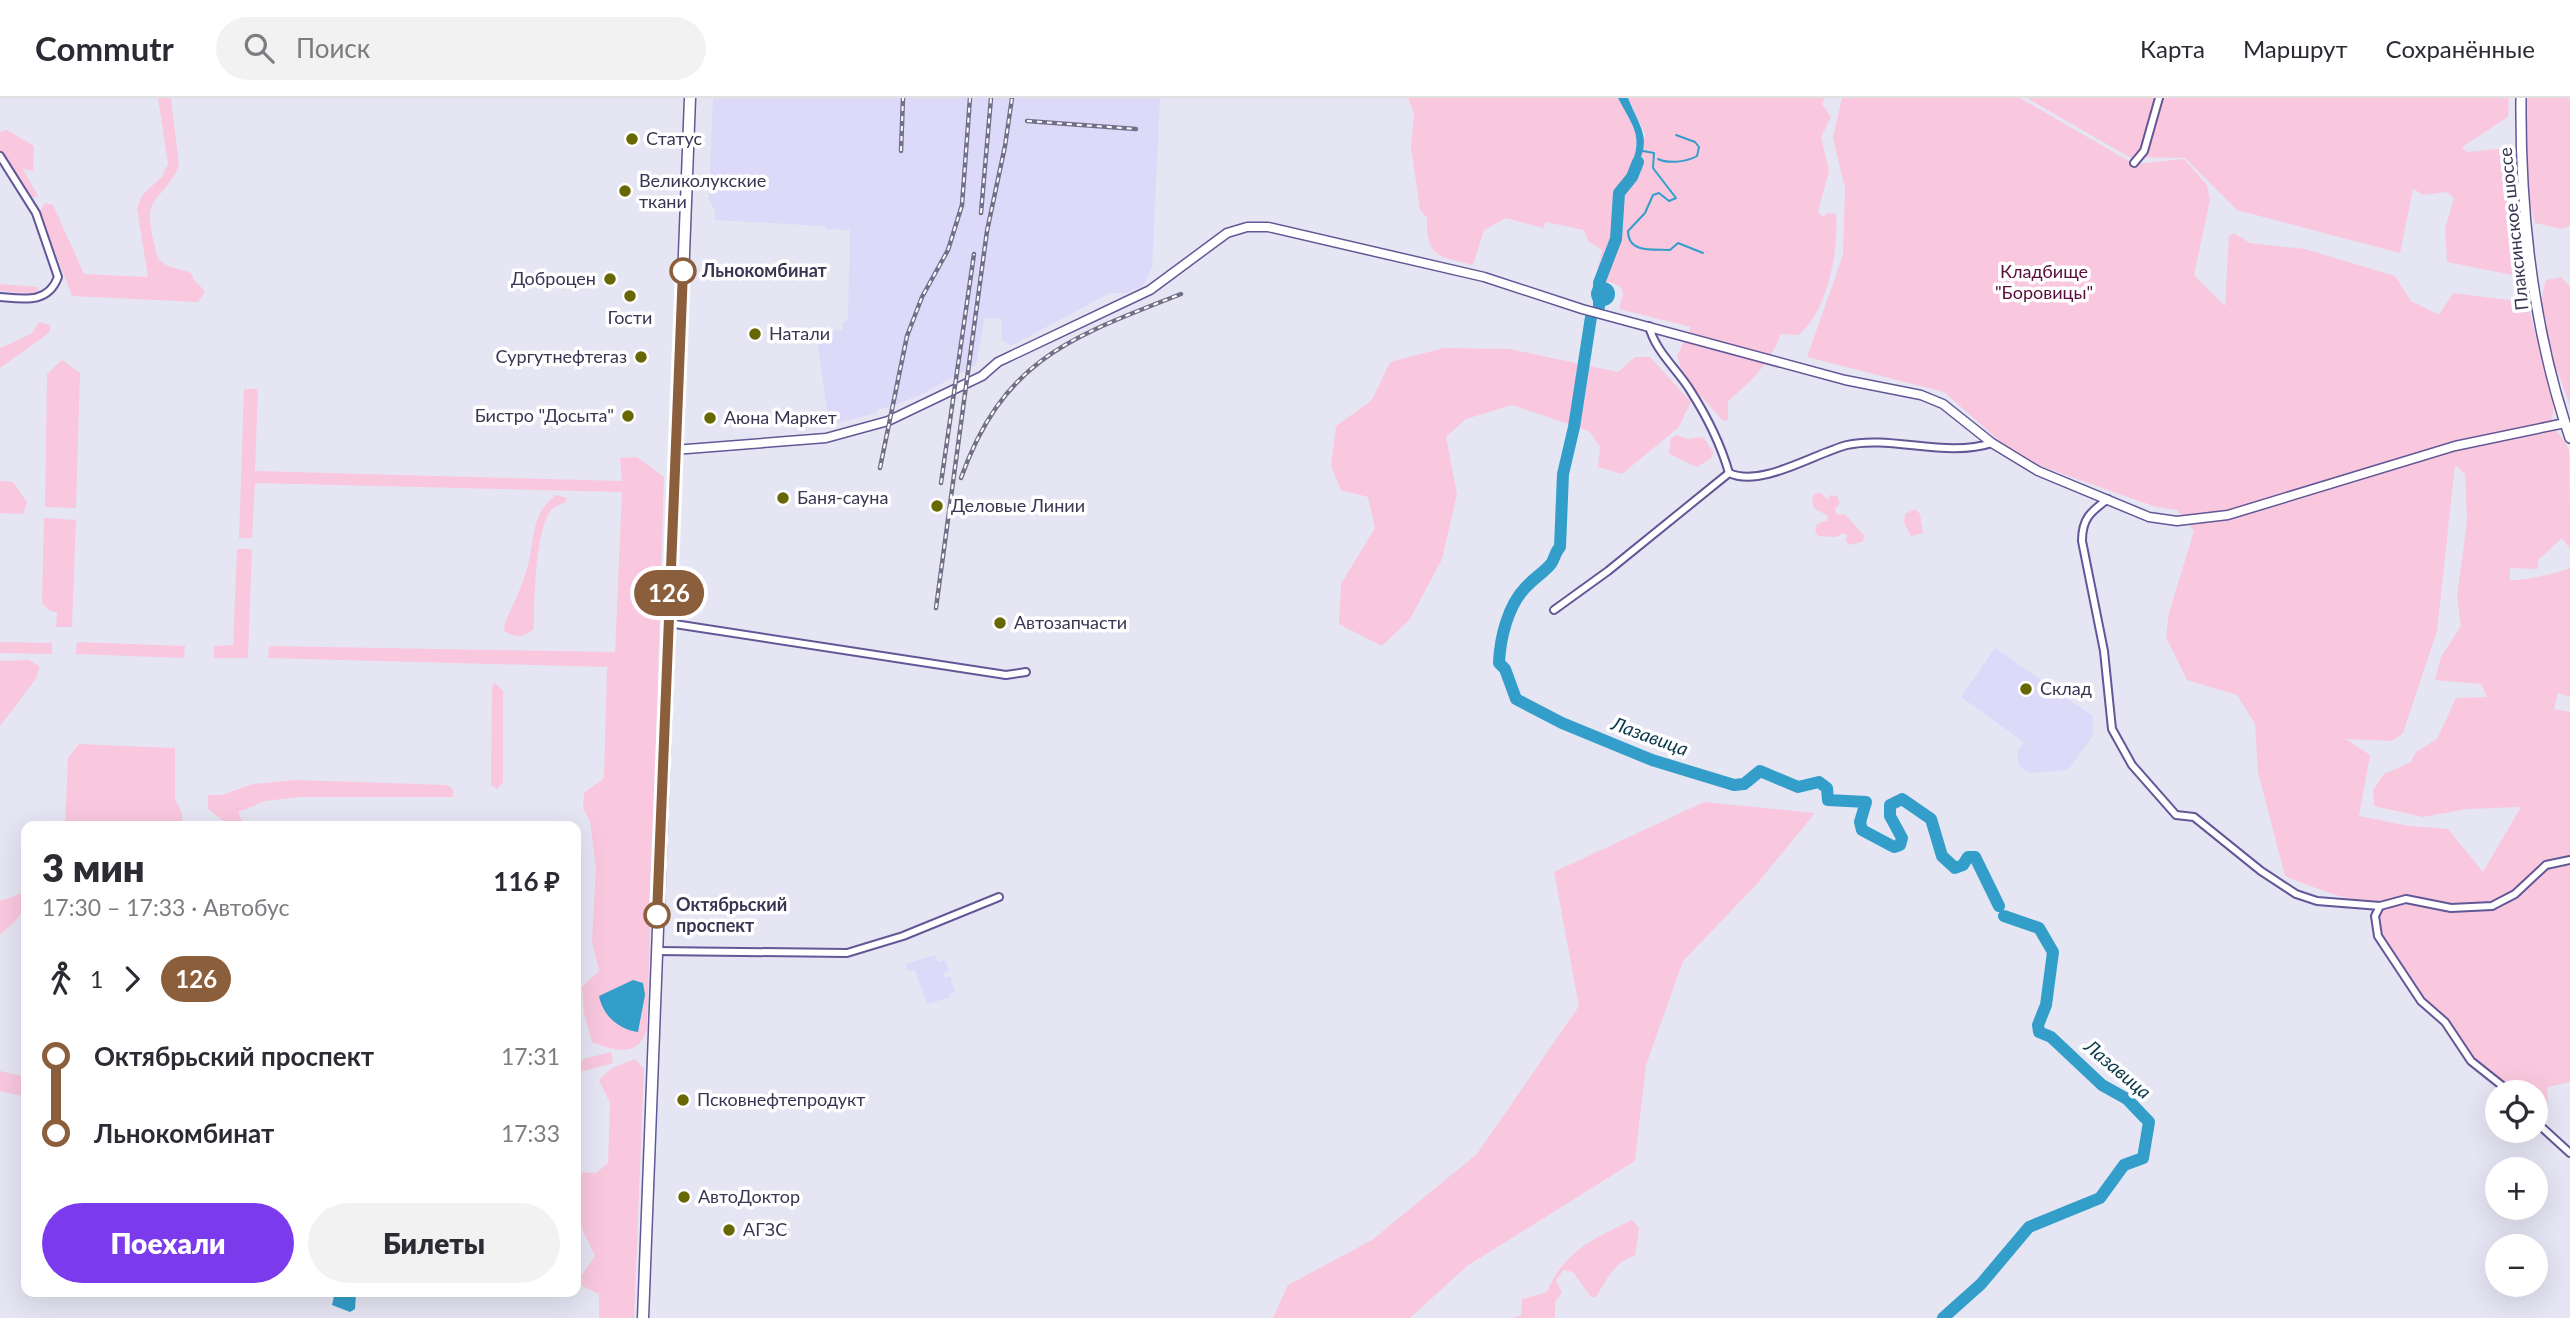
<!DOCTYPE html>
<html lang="ru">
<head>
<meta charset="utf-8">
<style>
  body { margin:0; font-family:Lato,sans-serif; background:#f2f2f3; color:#2b2b33; height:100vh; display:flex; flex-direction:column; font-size:26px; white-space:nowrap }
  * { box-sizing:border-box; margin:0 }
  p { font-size:23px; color:#7c7c81 }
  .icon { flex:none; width:38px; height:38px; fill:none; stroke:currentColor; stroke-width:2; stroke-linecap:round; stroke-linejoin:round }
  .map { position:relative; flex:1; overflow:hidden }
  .panel { position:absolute; left:21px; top:723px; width:560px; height:476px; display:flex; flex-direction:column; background:#fff; border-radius:14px; box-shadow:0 7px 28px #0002 }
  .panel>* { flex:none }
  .badge { padding:0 14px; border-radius:23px; font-size:24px; line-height:46px }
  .fabs { position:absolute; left:2485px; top:982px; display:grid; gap:14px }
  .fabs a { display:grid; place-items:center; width:63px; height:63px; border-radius:50%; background:#fff; box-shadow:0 7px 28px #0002; font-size:35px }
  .map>.badge { position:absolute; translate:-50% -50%; box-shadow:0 0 0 4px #fff }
  .legs { display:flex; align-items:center; gap:10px; height:77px; padding:0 21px; font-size:23px }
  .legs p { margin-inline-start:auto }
  .headline { display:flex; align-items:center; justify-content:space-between; height:119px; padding:0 21px }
  h1 { font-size:38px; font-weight:800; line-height:52px }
  .primary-button { display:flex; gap:14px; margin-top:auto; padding:14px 21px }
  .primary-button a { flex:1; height:80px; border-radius:42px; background:#7c3aed; color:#fff; font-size:28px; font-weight:800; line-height:80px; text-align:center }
  .primary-button a+a { background:#f2f2f3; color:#2b2b33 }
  ul { padding:0 21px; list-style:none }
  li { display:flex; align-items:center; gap:24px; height:77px; font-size:26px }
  li i { display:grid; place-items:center; width:10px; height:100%; margin:0 9px; background:currentColor }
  li i::after { content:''; width:18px; height:18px; margin:-9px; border:5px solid; border-radius:50%; background:#fff }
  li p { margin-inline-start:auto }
  li:first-child i { background:linear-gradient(#0000 50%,currentColor 0) }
  li:last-child i { background:linear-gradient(currentColor 50%,#0000 0) }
  header { display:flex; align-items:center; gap:42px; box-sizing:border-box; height:98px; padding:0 35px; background:#fff; border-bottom:2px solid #e1e1e2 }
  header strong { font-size:33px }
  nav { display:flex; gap:38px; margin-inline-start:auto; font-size:24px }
  .search { width:490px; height:63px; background:#f2f2f3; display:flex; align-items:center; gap:18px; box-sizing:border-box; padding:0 24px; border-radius:38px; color:#7c7c81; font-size:26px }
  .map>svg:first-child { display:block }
  .built { fill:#dcd9f9 }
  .green { fill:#f9c8de; fill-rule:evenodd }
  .water { fill:#339eca }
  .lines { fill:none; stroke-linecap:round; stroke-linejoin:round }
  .stream { stroke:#339eca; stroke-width:2 }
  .river { stroke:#339eca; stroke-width:12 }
  .minor-casing { stroke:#625797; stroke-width:10 }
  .tertiary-casing { stroke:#625797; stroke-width:11 }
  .secondary-casing { stroke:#625797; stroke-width:12 }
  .primary-casing { stroke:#625797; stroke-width:13 }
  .minor { stroke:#fff; stroke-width:6 }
  .tertiary { stroke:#fff; stroke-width:8 }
  .secondary { stroke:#fff; stroke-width:9 }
  .primary { stroke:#fff; stroke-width:10 }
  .rail-casing { stroke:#726f88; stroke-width:4.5 }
  .rail { stroke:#fff; stroke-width:2; stroke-dasharray:5; stroke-linecap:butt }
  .line-1-casing { stroke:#fff; stroke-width:16 }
  .line-1 { stroke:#8b5e3c; stroke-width:10 }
  .poi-dot { fill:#676803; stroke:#fff; stroke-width:2.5 }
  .stop-1-dot { fill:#fff; stroke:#8b5e3c; stroke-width:3.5 }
  .labels { text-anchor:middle; stroke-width:7; stroke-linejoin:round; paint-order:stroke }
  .poi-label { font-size:18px; fill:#393552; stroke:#fff; text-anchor:start }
  .street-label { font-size:18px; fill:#393552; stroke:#fff }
  .stop-label { font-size:18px; font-weight:bold; fill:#393552; stroke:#fff; text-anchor:start }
  .park-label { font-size:18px; fill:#590d3a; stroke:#fff }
  .water-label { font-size:19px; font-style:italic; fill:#0a394b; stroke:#fff }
</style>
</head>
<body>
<header>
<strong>Commutr</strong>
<div class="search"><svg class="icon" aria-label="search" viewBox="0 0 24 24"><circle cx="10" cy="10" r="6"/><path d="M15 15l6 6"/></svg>Поиск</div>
<nav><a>Карта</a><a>Маршрут</a><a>Сохранённые</a></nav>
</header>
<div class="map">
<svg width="2570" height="1220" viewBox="0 0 2570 1220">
  <rect width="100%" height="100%" fill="#e6e5f4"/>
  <g class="built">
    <path d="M713,0H1160L1152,170L1143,188L1125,195H1110L1011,248L1001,241L1002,221L985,220L976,267L924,295L891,309L878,311L877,315L829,327L816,233L842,232L843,225L848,222L850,132L826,131L825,128L715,122V113L709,101Z"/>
    <path d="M1995,550L2093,618V638L2068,672L2029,675L2019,668L2017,653L2024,644L1961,599Z"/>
    <path d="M935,857L938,864L945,862L949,873L943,876L945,880L950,878L955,893L950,896L951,899L927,906L915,872L908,873L905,866Z"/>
  </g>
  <g class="green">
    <path d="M158,0H171L179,68C162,106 141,94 154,145C156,152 156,160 162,164C172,172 182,170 192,176L193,181L205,193L198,204L72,198L40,114L45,105L53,107L84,176L148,179L137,110L143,96L162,79L168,66Z"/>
    <path d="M1408,0H1618C1634,31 1645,38 1628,75L1637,69L1645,36L1628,0H1825L1822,6L1831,19L1821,39L1829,73L1818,113L1822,119L1829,115L1836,116C1839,153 1828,211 1799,237L1781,236C1769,266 1752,283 1728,303V322L1723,323L1684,279L1677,258L1691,229L1619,211L1623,196L1621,189L1610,184L1594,188L1602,152L1588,143L1584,132L1546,124L1543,130L1506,120L1484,132L1473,167C1437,158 1427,160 1427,120L1420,112L1411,49L1414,16Z"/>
    <path d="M1842,0H2020L2134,66L2184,61L2207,87L2210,102L2194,177L2225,208L2229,138L2234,135L2250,145L2305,151L2395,178L2411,203L2439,217L2453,195L2524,204L2529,211L2554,311C2546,332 2564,335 2569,353C2570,372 2570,429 2570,451L2562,440L2538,462V471L2510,470V482C2523,483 2559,475 2570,470V599L2558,595L2554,611L2570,614V758C2536,762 2523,793 2494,804C2466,815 2436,802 2409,800C2399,799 2388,805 2378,805C2345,803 2316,790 2285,778L2258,674L2255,626L2237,597L2187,582L2166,539L2169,515L2194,433L2177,412L2156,409L2043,369L2003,346L1944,294L1807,259L1843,157L1845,90L1833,40ZM2455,367L2465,376L2467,422L2457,499L2461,528L2441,559L2435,582L2481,586L2487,599L2456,600L2437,641L2416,654L2411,664L2384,676L2373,692L2374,708L2423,719L2466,711L2521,709L2483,774L2448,731L2409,728L2359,718L2370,657L2346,641L2392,643L2403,635L2437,533Z"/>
    <path d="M2027,0H2509L2508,19L2462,49L2467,54L2509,50L2522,179L2447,164L2445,130L2454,100L2447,94L2424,97L2413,91L2400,155L2237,112L2185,60L2129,59Z"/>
    <path d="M2525,0H2570V127L2562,131L2535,125L2527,95Z"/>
    <path d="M7,32L34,48L33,73L23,71L38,98L32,100L0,53V34Z"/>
    <path d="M2561,179L2570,189V308C2558,270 2532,222 2546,182Z"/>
    <path d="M0,186L38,189L37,196L0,193Z"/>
    <path d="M39,224L50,227V234L0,270V250L31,236Z"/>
    <path d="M1444,250L1510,251L1618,274L1635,259H1650L1691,304L1678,330L1622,376L1598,369L1600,349L1589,333L1512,307L1466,321L1446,339L1457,396L1442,461L1410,521L1382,548L1339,526L1341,486L1375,430L1368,399L1341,392L1331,368L1336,328L1372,302L1390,264Z"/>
    <path d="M62,262L80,275L76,410L45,409L47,276Z"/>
    <path d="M244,291H258L255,373L622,383L620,360L637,359L664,379L647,931C639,960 614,953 592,944L584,915L582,889L599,873L592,843L596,770L590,723L583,710L584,695L604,680L607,569L268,560L269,548L615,554L622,394L255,385L252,440H239Z"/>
    <path d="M1677,337L1688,341L1703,339L1713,354L1712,360L1697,369L1669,356L1671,340Z"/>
    <path d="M0,383L13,384L27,404L23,416L0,415Z"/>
    <path d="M1821,395L1828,402L1830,397L1837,398L1840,405L1835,411L1837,417L1845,416L1864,438L1863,443L1850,447L1846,443L1847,437L1843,435L1836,439L1818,438L1815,433L1817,426L1828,422L1827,417L1815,411L1812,404L1814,396Z"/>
    <path d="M556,397L567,400L565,404C561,406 554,409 551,412C535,432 534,505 534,531C524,540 515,540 504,533L505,524C514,506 523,486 528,467C535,440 531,415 556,397Z"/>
    <path d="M1915,411L1920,416L1923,435L1911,438L1904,425L1905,416Z"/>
    <path d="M44,420L76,422L72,529H56L57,514L50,513L42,505Z"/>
    <path d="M237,451H252L248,560H214V548L233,547Z"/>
    <path d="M0,544L52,545V556L0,555Z"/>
    <path d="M77,544L185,548L184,560L76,556Z"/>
    <path d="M29,562L40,569L35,582L0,628V563Z"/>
    <path d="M495,585L503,593V684L497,691L491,687L492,588Z"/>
    <path d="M79,646L175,650V700L182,716V728H65L68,660Z"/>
    <path d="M296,682L447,687L453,691V699H301L265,703L238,714L245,728H230L208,711V697H222L253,686Z"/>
    <path d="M1704,704L1815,715L1755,788L1683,863L1646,967L1635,1063L1467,1168L1410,1220H1273L1288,1187L1372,1142L1477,1056L1579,908L1554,774Z"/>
    <path d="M2570,765V984L2547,989L2548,1010L2538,1022L2536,994H2514L2474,963L2422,902L2381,838L2377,823L2384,809C2420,800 2455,819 2492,811C2523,804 2535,766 2570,765Z"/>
    <path d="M26,794C26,815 15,824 0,837V803Z"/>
    <path d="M611,954L613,965L576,975V963Z"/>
    <path d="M635,961L644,971L634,1220H599V1196L576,1185L595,1158L576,1118V1074L596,1075L608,1065L610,1005L599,982L612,970Z"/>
    <path d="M0,973L26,979V999L0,993Z"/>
    <path d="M1632,1122L1639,1130L1635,1158C1615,1163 1606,1182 1596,1199H1591L1573,1174L1563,1172L1556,1183L1562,1194L1555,1204V1220H1512L1521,1217L1522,1201L1547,1194C1562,1155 1596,1139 1632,1122Z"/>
  </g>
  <g class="water">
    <path d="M1618,0H1628C1643,36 1653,40 1632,79L1628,75C1645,38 1634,31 1618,0Z"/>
    <circle cx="1603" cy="196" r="12"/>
    <path d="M633,882L643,885L645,897L638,934C618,931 603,918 599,898Z"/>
    <path d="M335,1194L356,1195L355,1211L350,1214L332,1207Z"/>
  </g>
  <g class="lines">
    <g class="stream">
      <path d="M1643,53L1654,55L1653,70L1676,100L1669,103L1659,95L1653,97L1645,115L1628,133C1628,156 1654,151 1670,152L1678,145L1703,155"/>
      <path d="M1658,61C1668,66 1687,64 1697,58L1699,49L1695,44L1676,37"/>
    </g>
    <g class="river">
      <path d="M1599,209V185L1616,141L1619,95L1632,79L1638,64"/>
      <path d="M1591,219L1574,329L1563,376L1560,449C1554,455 1555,462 1550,467C1543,475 1533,481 1526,489C1508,507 1500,540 1499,565L1505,571L1516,601L1562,625L1652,662L1734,687L1744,686L1760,673L1798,689L1819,684L1827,690L1828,702L1866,704L1860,724L1862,732L1894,749L1900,747L1902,740L1890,718V707L1902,701L1931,721L1942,758L1955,770L1963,767L1968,759H1975L1999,808"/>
      <path d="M1943,1220L1981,1186L2029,1129L2100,1100L2124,1067L2143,1060L2149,1024L2127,1001L2102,987L2051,939L2039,934L2038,927L2046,907L2053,854L2039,830L2004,818"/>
    </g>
    <g class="minor-casing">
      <g id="minor">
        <path d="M0,58L36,115L58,179C48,206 24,201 0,199"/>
        <path d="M2134,65L2144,53L2159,0"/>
        <path d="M1649,228C1655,253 1677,271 1690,292C1706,317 1721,347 1729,375"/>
        <path d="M2108,401C2090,414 2082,421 2082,443L2104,553L2112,631L2132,667L2176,717L2194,719L2261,773L2296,796L2317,803L2380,808L2406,801L2451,810L2492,808L2515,796L2546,767L2570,762"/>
        <path d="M1554,512L1608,473L1729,375C1761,390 1813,356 1847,347C1890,337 1947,360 1992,345"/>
        <path d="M668,525L1006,577L1026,574"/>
        <path d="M2380,808L2375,818L2378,838L2421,903L2445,924L2471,963L2510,994"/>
        <path d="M656,853L847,855L903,838L999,799"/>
        <path d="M2536,1024L2570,1055"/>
      </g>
    </g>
    <g class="tertiary-casing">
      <path id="tertiary" d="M674,352L826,340L888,323L982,278L998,264L1150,192L1227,135L1247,129H1268L1484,179L1582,211L1845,282L1921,297L1943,306L1992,345L2038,373L2149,419L2177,423L2228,417L2455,348L2565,325"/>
    </g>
    <g class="secondary-casing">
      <path id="secondary" d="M2521,0C2520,114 2533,232 2570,340"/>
    </g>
    <g class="primary-casing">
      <path id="primary" d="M643,1220L690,0"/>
    </g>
    <use href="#minor" class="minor"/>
    <use href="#tertiary" class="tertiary"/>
    <use href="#secondary" class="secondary"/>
    <use href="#primary" class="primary"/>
    <g class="rail-casing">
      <g id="rail">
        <path d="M1027,23L1136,31"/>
        <path d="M901,53L903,0"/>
        <path d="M981,115L991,0"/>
        <path d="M880,370L907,238L922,199L948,152L962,107L970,0"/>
        <path d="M961,380C1004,260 1072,239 1181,196"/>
        <path d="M941,385L974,156"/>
        <path d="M936,510L987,133L1005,48L1012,0"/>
      </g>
    </g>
    <use href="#rail" class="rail"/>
  </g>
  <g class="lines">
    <g class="line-1-casing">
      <path id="line-1" d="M657,817L683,173"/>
    </g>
    <use href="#line-1" class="line-1"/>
  </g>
  <g class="poi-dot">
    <circle cx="632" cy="41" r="7"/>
    <circle cx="625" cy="93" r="7"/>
    <circle cx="610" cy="181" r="7"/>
    <circle cx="630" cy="198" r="7"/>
    <circle cx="755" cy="236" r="7"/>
    <circle cx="641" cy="259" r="7"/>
    <circle cx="628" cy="318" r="7"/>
    <circle cx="710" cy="320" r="7"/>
    <circle cx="783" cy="400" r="7"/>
    <circle cx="937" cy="408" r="7"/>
    <circle cx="1000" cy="525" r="7"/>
    <circle cx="2026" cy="591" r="7"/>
    <circle cx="683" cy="1002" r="7"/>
    <circle cx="684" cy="1099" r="7"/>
    <circle cx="729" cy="1132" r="7"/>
  </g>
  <g class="stop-1-dot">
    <circle cx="683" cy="173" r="12"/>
    <circle cx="657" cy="817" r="12"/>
  </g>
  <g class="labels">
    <g class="poi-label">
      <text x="646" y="47">Статус</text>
      <text x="639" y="89">Великолукские<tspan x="639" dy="21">ткани</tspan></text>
      <text x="596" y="187" text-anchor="end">Доброцен</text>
      <text x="630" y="226" text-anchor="middle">Гости</text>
      <text x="769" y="242">Натали</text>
      <text x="627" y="265" text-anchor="end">Сургутнефтегаз</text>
      <text x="614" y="324" text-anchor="end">Бистро "Досыта"</text>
      <text x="724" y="326">Аюна Маркет</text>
      <text x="797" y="406">Баня-сауна</text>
      <text x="951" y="414">Деловые Линии</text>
      <text x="1014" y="531">Автозапчасти</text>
      <text x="2040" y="597">Склад</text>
      <text x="697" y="1008">Псковнефтепродукт</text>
      <text x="698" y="1105">АвтоДоктор</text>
      <text x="743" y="1138">АГЗС</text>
    </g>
    <g class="street-label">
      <text transform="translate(2514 131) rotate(-96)" y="6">Плаксинское шоссе</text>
    </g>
    <g class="stop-label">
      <text x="702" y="179">Льнокомбинат</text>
      <text x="676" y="813">Октябрьский<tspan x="676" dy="21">проспект</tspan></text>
    </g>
    <g class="park-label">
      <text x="2044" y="180">Кладбище<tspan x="2044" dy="21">"Боровицы"</tspan></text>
    </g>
    <g class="water-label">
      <text transform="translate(1650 638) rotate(20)" y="7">Лазавица</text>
      <text transform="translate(2118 971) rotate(40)" y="7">Лазавица</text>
    </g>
  </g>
</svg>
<div class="fabs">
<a><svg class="icon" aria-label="locate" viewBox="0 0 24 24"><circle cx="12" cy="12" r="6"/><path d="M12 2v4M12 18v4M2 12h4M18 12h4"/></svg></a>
<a>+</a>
<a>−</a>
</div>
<b class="badge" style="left:669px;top:495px;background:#8b5e3c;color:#fff">126</b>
<section class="panel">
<div class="headline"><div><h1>3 мин</h1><p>17:30 – 17:33 · Автобус</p></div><b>116 ₽</b></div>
<div class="legs"><svg class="icon" aria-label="walk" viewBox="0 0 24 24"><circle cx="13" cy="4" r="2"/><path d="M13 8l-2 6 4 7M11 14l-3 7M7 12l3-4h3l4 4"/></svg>1<svg class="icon" aria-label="forward" viewBox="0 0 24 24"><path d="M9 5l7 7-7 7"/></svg><b class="badge" style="background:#8b5e3c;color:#fff">126</b></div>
<ul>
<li><i style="color:#8b5e3c"></i><b>Октябрьский проспект</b><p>17:31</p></li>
<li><i style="color:#8b5e3c"></i><b>Льнокомбинат</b><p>17:33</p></li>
</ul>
<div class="primary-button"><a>Поехали</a><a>Билеты</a></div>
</section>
</div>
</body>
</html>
